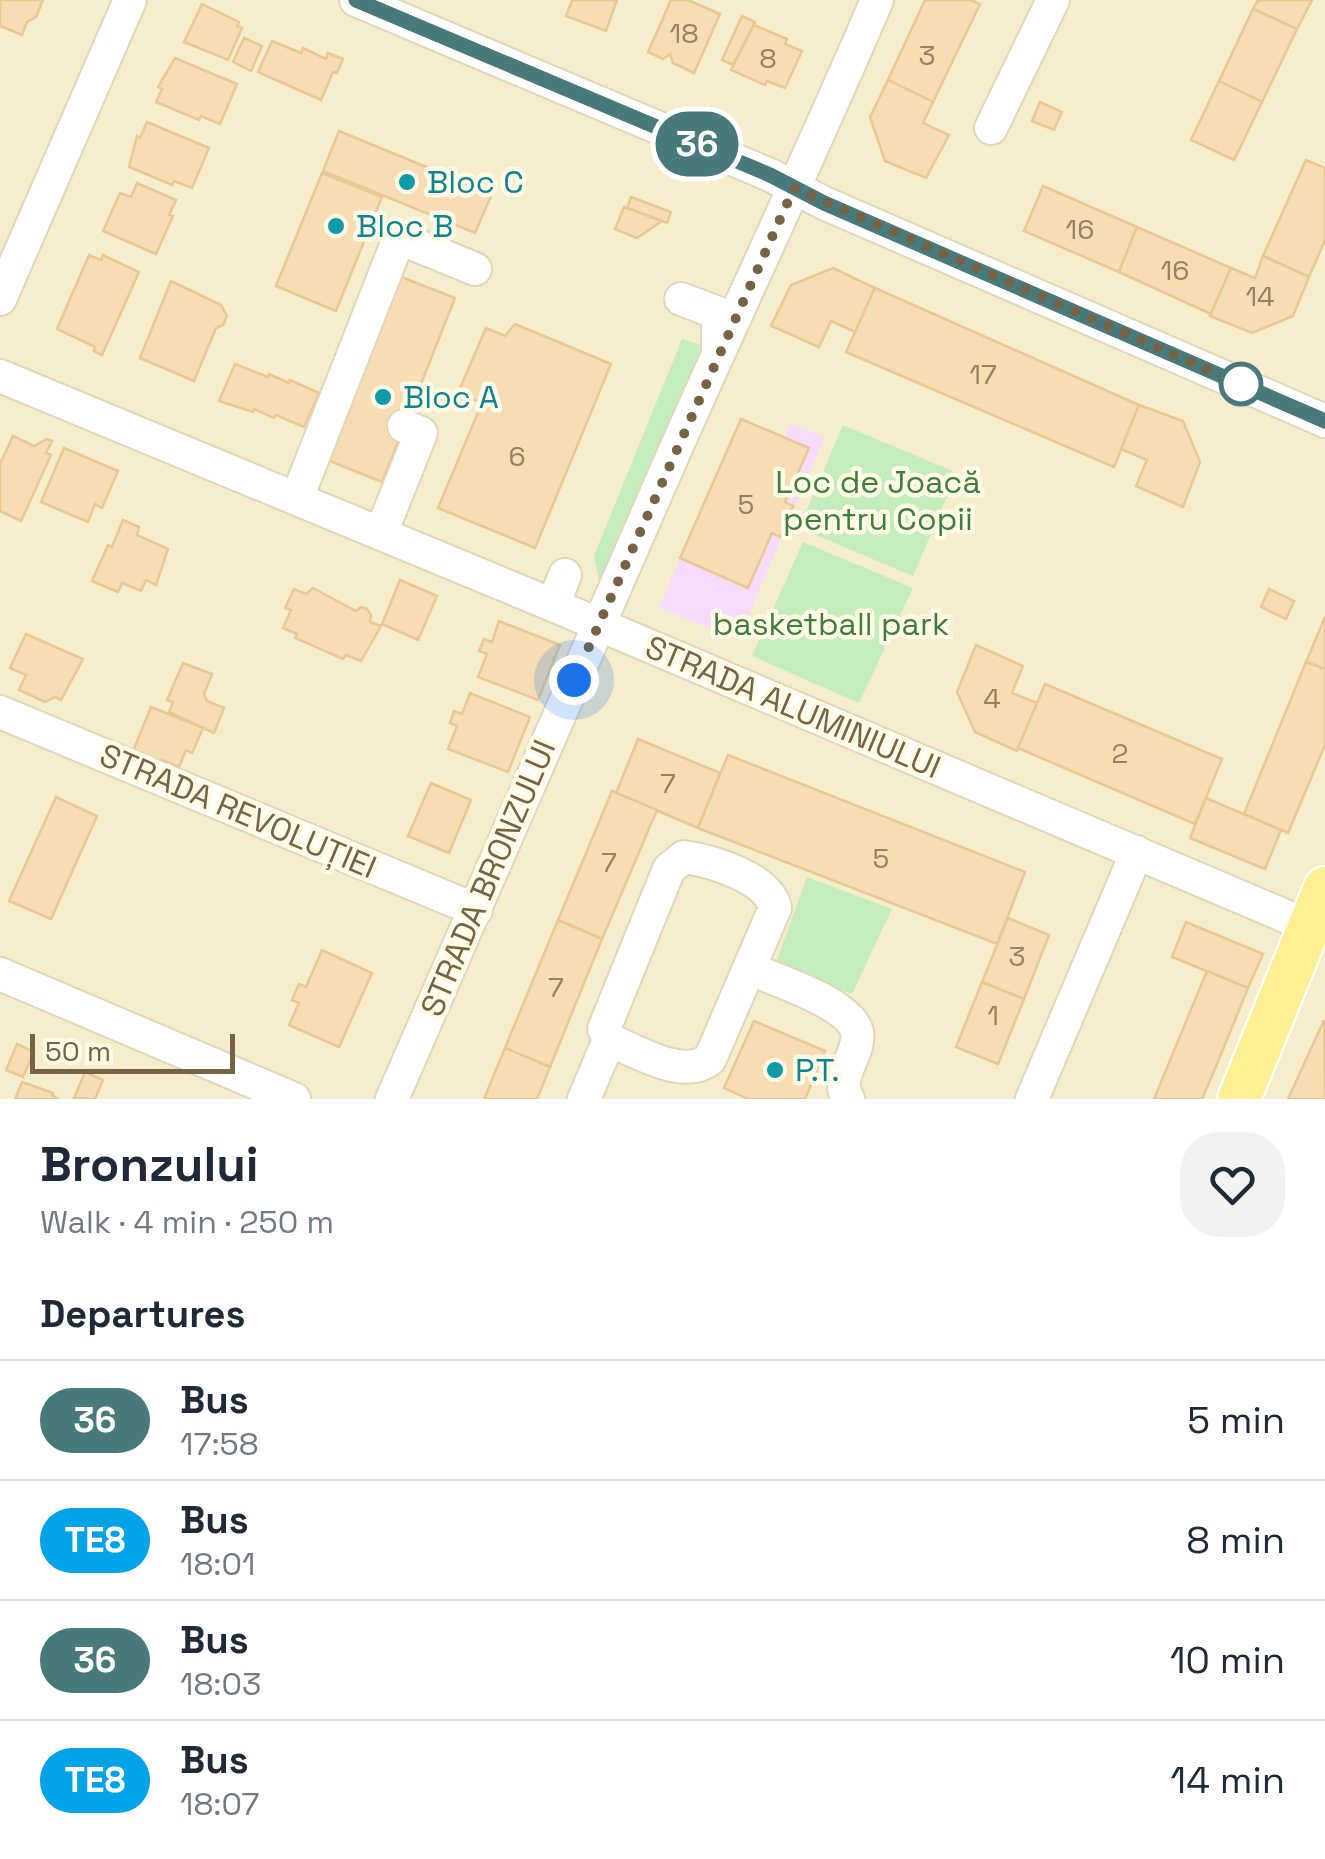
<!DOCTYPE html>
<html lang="en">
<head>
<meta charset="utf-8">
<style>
  body { margin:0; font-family:"Space Grotesk",sans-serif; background:#f2f2f3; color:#1f2937; height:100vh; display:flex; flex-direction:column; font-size:38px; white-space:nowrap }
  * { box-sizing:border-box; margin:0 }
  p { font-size:32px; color:#747a83 }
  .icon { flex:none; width:55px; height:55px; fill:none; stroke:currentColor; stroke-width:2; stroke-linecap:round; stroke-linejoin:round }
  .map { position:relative; height:1099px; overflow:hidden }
  .side { display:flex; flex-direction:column; background:#fff; flex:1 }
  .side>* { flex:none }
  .badge { padding:0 20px; border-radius:32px; font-size:35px; line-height:65px }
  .scale { position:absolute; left:30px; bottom:25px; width:205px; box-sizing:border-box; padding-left:10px; border:5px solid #766245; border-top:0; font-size:28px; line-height:35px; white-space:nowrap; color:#766245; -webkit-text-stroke:8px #fffbe7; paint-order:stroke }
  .you { position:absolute; width:50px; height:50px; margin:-25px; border:8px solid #fff; border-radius:50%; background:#1a73e8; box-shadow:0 0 0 15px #1a73e833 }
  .map>.badge { position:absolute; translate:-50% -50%; box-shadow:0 0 0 5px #fff }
  h2 { padding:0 40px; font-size:38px; line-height:90px }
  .round { display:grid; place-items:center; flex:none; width:105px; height:105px; border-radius:40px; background:#f2f2f3 }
  .head { display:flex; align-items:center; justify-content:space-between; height:170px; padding:0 40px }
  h1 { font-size:48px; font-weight:700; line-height:75px }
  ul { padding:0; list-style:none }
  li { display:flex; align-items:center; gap:30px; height:120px; padding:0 40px; border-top:2px solid #e0e1e3 }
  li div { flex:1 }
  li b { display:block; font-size:38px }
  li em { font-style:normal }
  li .badge { min-width:110px; font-weight:700; text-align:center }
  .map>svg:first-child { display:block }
  .residential { fill:#f6edcd }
  .education { fill:#f6dcfa }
  .green { fill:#c5ecbd }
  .building { fill:#f6ddb4; stroke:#e9c894; stroke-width:2.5 }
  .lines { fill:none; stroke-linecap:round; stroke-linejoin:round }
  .minor-casing { stroke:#e3d6ba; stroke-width:36 }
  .major-casing { stroke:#fff; stroke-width:46 }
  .minor { stroke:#fff; stroke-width:32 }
  .major { stroke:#fff095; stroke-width:42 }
  .line-casing { stroke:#fff; stroke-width:22 }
  .line { stroke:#487a7b; stroke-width:15 }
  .walk { stroke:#766245; stroke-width:10; stroke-dasharray:0 18 }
  .culture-dot { fill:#0f9aa8; stroke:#fffbe7; stroke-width:4 }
  .stop-dot { fill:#fff; stroke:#487a7b; stroke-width:5 }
  .labels { text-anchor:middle; stroke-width:9; stroke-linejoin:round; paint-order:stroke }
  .number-label { font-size:28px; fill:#968161 }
  .culture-label { font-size:32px; fill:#0d838f; stroke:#fffbe7; text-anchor:start }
  .park-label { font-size:32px; fill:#407d3c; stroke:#fffbe7 }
  .street-label { font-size:32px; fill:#766245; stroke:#fffbe7 }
</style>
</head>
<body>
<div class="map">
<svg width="1325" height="1099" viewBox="0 0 1325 1099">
  <rect width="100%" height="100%" fill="#fef9df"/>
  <rect class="residential" x="0" y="0" width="1325" height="1099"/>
  <path class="education" d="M791,423L825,437L738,640L659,608L680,558L724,577Z"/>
  <g class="green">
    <path d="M682,339L702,345L600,585L594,556Z"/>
    <path d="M843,425L957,473L913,576L799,528Z"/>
    <path d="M803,542L913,588L859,703L752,656Z"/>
    <path d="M807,877L892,909L852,994L775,965Z"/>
  </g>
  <g class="building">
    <path d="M0,0H43L36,17L27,22L22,35L0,26Z"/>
    <path d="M572,0H617L606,31L566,16Z"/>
    <path d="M671,0H688L720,14L694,73L673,63L670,54L663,59L648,52Z"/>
    <path d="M925,0H971L980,4L933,102L888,80Z"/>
    <path d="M1258,0H1312L1297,29L1253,9Z"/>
    <path d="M202,4L239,22L237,26L242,28L228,60L184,42Z"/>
    <path d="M1253,9L1297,29L1262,102L1219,81Z"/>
    <path d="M742,16L755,22L733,65L722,60Z"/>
    <path d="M754,25L787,39L785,44L802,51L785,88L767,81L765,85L731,70Z"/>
    <path d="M244,38L262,46L251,71L233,62Z"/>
    <path d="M272,41L301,53L303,48L326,59L328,53L343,59L337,73L333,72L321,100L258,72Z"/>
    <path d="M175,58L237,84L220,124L201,116L199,120L156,102L162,89L158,87Z"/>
    <path d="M888,80L933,102L923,123L949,135L926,178L885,161L870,117Z"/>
    <path d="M1219,81L1262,102L1234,160L1191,140Z"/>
    <path d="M1040,102L1062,112L1054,130L1032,121Z"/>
    <path d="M147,122L209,148L192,188L174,181L172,185L129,167L137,136L140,138Z"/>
    <path d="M339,131L492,194L475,233L323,171Z"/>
    <path d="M1306,160L1325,168V240L1309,277L1263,256Z"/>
    <path d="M322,173L382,197L336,311L276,286Z"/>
    <path d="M137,183L176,200L169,215L173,216L156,254L103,231L120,193L131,197Z"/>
    <path d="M1043,186L1137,227L1119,272L1024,231Z"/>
    <path d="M631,197L671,212L667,223L627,208Z"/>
    <path d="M624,207L627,208L662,221L637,238L615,229Z"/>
    <path d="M1137,227L1231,268L1211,314L1119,272Z"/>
    <path d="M89,255L101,260L103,255L139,272L102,355L94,351L95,347L57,329Z"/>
    <path d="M1263,256L1309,277L1293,316L1252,333L1210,316L1231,268L1255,278Z"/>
    <path d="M833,268L875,288L855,332L831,321L819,347L771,326L791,285Z"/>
    <path d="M399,276L455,298L382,482L325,459Z"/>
    <path d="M171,281L221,305L227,316L223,325L216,328L194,381L140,358Z"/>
    <path d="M875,288L1139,405L1114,467L846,352Z"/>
    <path d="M515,324L611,364L535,548L438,508L482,403L458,393L486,328L505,336Z"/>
    <path d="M235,364L268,377L269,374L289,383L290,380L319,393L304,427L276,415L274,418L254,409L253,412L219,401Z"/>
    <path d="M1139,405L1183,421L1200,462L1183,507L1136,486L1147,460L1121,449Z"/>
    <path d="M741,419L809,448L785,502L793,506L780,537L772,533L748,588L680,558Z"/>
    <path d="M13,436L34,446L47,439L52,441L46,453L51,455L21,521L0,511V464Z"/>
    <path d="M64,448L118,471L102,508L95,504L88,522L41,502Z"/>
    <path d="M123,520L139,527L137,535L168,549L156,585L146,580L141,591L122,583L118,592L92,581L108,545L112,547Z"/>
    <path d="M400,580L437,596L418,640L382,624Z"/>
    <path d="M313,588L356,611L361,607L367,609L371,615L370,622L381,626L361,661L346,655L343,659L295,638L297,634L283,628L291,610L285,608L294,589L306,594Z"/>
    <path d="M1269,589L1294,601L1286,619L1261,607Z"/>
    <path d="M1325,617V669L1306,662Z"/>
    <path d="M499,621L560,645L538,700L478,677L487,654L479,651L484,639L492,642Z"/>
    <path d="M26,634L83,659L61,700L55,697L45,702L19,690L26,675L10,668Z"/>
    <path d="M976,645L1023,666L1012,693L1037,703L1017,751L975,732L957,692Z"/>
    <path d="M1306,662L1325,669V745L1288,833L1244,814Z"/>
    <path d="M183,663L212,674L204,694L207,701L224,708L214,733L169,712L173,702L167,700Z"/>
    <path d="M1045,684L1222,759L1195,824L1018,748Z"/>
    <path d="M470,693L530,717L508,772L448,749L457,726L450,723L454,711L462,714Z"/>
    <path d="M151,707L203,728L192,753L186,750L179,767L162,760L159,767L131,756Z"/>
    <path d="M638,739L720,773L698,828L616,793Z"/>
    <path d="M728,755L1025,872L997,944L698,828Z"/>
    <path d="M431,783L471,800L449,853L408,836Z"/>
    <path d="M612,791L657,810L602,939L558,920Z"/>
    <path d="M56,797L97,816L51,919L9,901Z"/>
    <path d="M1206,798L1281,830L1265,869L1190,838Z"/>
    <path d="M1008,918L1049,935L1024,999L982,982Z"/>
    <path d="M558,920L602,939L550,1067L505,1048Z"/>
    <path d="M1186,922L1263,954L1248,988L1172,957Z"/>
    <path d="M322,950L372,973L339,1047L289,1025L299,1003L292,1000L299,984L306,987Z"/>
    <path d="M1207,971L1248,988L1215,1069L1202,1099H1154Z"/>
    <path d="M982,982L1024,999L998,1064L956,1047Z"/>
    <path d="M1324,1020L1325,1099H1288Z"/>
    <path d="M754,1021L825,1051L805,1099H748L724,1088Z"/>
    <path d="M17,1044L34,1052L23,1077L6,1070Z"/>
    <path d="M505,1048L550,1067L537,1099H484Z"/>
    <path d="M85,1072L103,1080L95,1099L74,1098Z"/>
    <path d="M22,1082L53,1093L52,1095L58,1099H15Z"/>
  </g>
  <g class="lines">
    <g class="minor-casing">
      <g id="minor">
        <path d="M356,0L770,175L824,203L1325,421"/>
        <path d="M991,128L1053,0"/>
        <path d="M0,299L130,0"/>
        <path d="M681,299L718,313V349"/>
        <path d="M0,376L560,608L1325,933"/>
        <path d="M297,498L399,238L475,269"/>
        <path d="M381,533L421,433L404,426"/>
        <path d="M553,605L565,575"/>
        <path d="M0,712L476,910"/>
        <path d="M684,857C712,861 769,878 775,908L710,1059C684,1081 637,1051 609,1040L604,1029L669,869Z"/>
        <path d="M751,969C777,981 850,1003 857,1032C859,1042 854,1053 850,1062C845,1075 840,1086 848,1099"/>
        <path d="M0,974L294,1099"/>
        <path d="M392,1099C487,885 578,669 673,455C740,303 812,153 877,0"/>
        <path d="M584,1099L609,1040"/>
        <path d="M1032,1099L1137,852"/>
      </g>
    </g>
    <g class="major-casing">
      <path id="major" d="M1239,1099L1325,888"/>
    </g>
    <use href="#minor" class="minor"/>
    <use href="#major" class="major"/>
  </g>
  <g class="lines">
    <g class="line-casing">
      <path id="line" d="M356,0L770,175L824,203L1325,421"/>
    </g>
    <use href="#line" class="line"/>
    <path class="walk" d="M574,680L794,188L1241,384"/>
  </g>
  <g class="culture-dot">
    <circle cx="407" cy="182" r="10"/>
    <circle cx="336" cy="226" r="10"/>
    <circle cx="383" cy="397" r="10"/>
    <circle cx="775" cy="1070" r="10"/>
  </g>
  <circle class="stop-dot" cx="1241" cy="384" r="20"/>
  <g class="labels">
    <g class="number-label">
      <text x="684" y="43">18</text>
      <text x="927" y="65">3</text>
      <text x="768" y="68">8</text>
      <text x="1080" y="239">16</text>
      <text x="1175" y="280">16</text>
      <text x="1260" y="306">14</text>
      <text x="983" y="384">17</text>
      <text x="517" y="466">6</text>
      <text x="746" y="514">5</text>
      <text x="992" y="708">4</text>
      <text x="1120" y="763">2</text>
      <text x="668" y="793">7</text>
      <text x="881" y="868">5</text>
      <text x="609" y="872">7</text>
      <text x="1017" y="966">3</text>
      <text x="556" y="997">7</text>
      <text x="993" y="1025">1</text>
    </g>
    <g class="culture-label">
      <text x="427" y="193">Bloc C</text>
      <text x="356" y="237">Bloc B</text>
      <text x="403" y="408">Bloc A</text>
      <text x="795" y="1081">P.T.</text>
    </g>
    <g class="park-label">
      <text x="878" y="493">Loc de Joacă<tspan x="878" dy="37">pentru Copii</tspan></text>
      <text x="831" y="635">basketball park</text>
    </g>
    <g class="street-label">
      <text transform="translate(793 707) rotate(23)" y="11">STRADA ALUMINIULUI</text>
      <text transform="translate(238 811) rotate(23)" y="11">STRADA REVOLUȚIEI</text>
      <text transform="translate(488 878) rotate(-67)" y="11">STRADA BRONZULUI</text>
    </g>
  </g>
</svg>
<div class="scale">50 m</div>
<div class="you" style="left:574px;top:680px"></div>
<b class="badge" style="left:697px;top:144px;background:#487a7b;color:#fff">36</b>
</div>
<section class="side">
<div class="head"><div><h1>Bronzului</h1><p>Walk · 4 min · 250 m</p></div><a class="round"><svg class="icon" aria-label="heart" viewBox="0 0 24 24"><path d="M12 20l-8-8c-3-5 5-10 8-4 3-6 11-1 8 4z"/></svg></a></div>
<h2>Departures</h2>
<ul>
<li><span class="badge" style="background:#487a7b;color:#fff">36</span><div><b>Bus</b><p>17:58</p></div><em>5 min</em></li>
<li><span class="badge" style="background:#00a3e8;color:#fff">TE8</span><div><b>Bus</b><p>18:01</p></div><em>8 min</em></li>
<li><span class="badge" style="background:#487a7b;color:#fff">36</span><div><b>Bus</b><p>18:03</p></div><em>10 min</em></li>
<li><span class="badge" style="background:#00a3e8;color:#fff">TE8</span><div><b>Bus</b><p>18:07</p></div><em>14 min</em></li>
</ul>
</section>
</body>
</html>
